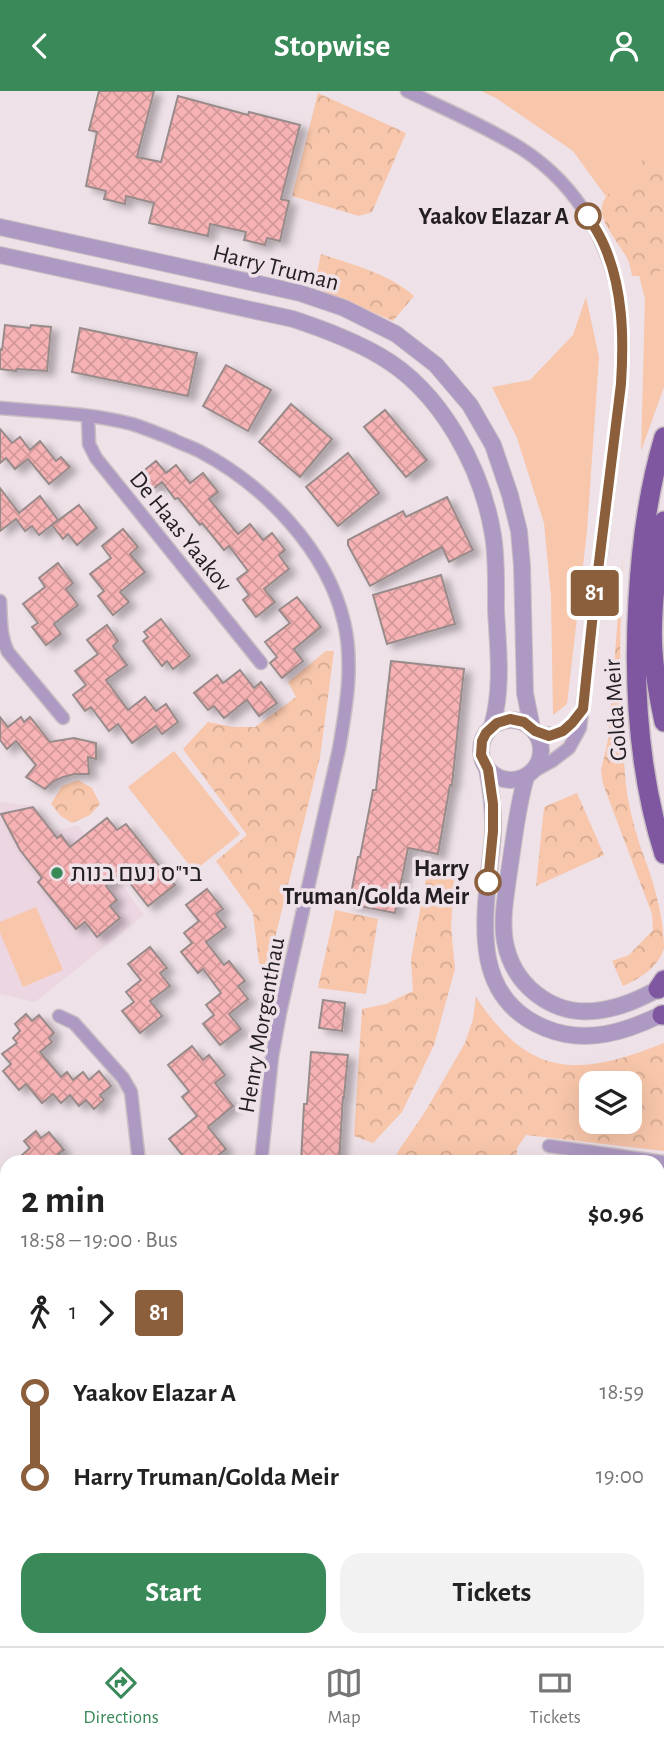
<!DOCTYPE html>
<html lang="en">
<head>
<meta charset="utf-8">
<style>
  body { margin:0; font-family:"Alegreya Sans",Heebo,sans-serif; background:#f2f2f2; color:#222; height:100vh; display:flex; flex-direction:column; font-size:26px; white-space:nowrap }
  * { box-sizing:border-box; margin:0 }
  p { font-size:23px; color:#767676 }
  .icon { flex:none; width:38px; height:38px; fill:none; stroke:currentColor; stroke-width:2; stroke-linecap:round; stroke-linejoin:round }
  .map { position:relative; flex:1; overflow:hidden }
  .sheet { position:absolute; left:0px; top:1064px; width:665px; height:492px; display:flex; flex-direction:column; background:#fff; border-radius:21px 21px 0 0; box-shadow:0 7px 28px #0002 }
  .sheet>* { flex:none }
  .badge { padding:0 14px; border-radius:5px; font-size:24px; line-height:46px }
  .controls { position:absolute; left:579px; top:980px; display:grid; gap:14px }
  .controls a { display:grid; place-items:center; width:63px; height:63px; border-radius:14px; background:#fff; box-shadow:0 7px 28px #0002; font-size:35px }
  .map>.badge { position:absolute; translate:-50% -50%; box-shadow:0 0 0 4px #fff }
  .legs { display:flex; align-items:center; gap:10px; height:77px; padding:0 21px; font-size:23px }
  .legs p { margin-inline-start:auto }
  .overview { display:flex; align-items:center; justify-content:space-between; height:119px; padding:0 21px }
  h1 { font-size:38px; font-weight:700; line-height:52px }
  .button { display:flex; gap:14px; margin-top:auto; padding:14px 21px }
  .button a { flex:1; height:80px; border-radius:21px; background:#3a8959; color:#fff; font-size:28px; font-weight:700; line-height:80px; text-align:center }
  .button a+a { background:#f2f2f2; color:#222 }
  ul { padding:0 21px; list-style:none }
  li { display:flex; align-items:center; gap:24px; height:84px; font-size:26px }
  li i { display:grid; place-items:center; width:10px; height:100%; margin:0 9px; background:currentColor }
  li i::after { content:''; width:18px; height:18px; margin:-9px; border:5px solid; border-radius:50%; background:#fff }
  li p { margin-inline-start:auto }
  li:first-child i { background:linear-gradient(#0000 50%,currentColor 0) }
  li:last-child i { background:linear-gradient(currentColor 50%,#0000 0) }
  header { display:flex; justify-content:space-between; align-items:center; height:91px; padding:0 21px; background:#3a8959; color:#fff; font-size:32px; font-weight:700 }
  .tabs { display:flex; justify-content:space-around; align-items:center; height:98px; border-top:2px solid #e0e0e0; background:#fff; font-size:19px; color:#767676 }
  .tabs a { display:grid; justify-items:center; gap:4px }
  .tabs .active { color:#3a8959 }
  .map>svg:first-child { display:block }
  .built { fill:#ebd6e2 }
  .green { fill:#f8c6aa }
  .park { fill:url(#park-crowns); fill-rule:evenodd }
  .building { fill:url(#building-cross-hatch); stroke:#9a8b8b; stroke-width:2; filter:url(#shadow) }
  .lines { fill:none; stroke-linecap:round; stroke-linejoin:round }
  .minor-casing { stroke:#c9bec4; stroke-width:15 }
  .tertiary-casing { stroke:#c9bec4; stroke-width:18 }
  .primary-casing { stroke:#c9bec4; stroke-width:22 }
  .minor { stroke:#ae99c2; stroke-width:12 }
  .tertiary { stroke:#ae99c2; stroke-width:16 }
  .primary { stroke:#7f57a1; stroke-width:19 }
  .line-1-casing { stroke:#fff; stroke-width:16 }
  .line-1 { stroke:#8b5e3c; stroke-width:10 }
  .stop-1-dot { fill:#fff; stroke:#8b5e3c; stroke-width:3.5 }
  .poi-dot { fill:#3a8959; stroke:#eee1e8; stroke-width:2.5 }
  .labels { text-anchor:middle; stroke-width:7; stroke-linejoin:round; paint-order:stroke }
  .stop-label { font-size:24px; font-weight:bold; fill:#231e21; stroke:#eee1e8; text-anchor:end }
  .street-label { font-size:24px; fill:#231e21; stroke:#eee1e8 }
  .poi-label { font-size:24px; fill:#231e21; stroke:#eee1e8; text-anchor:start }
</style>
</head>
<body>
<header><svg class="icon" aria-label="back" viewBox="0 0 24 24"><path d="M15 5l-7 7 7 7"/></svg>Stopwise<svg class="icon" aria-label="person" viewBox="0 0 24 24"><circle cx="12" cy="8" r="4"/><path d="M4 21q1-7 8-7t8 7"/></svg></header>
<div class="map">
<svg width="664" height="1555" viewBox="0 0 664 1555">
  <defs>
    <pattern id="park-crowns" width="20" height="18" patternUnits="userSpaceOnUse" patternTransform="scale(1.75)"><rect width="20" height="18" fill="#f8c6aa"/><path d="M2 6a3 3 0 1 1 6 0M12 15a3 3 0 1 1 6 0" fill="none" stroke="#d4aa92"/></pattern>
    <pattern id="building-cross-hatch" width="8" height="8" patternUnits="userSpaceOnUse" patternTransform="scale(1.75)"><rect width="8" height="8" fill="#f6b2b4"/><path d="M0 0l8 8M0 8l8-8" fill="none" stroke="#d3999a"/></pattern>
    <filter id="shadow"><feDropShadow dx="7" dy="4.5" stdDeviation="3.5" flood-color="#0004"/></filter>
  </defs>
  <rect width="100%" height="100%" fill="#eee1e8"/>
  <path class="built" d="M0,711L33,715L54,740L78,734L144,824L35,911L0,903Z"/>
  <g class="green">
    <path d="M481,0H664V296L641,360L645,208L626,133L573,60L496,7Z"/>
    <path d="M586,206L599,266L587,440L567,613L553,624L551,505L544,432L517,347L492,296L530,289L573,244Z"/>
    <path d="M174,660L240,743L194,780L128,696Z"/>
    <path d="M36,816L63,879L23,896L0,842V831Z"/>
    <path d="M658,1460L664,1473V1555H600L593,1549H658Z"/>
  </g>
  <g class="park">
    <path d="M318,2L406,42L372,121L359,125L292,105Z"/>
    <path d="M651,59H664V177L652,185H632C631,180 630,174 628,169C621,154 599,132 602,115C604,101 625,93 636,88L640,73Z"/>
    <path d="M321,163C353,174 388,182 414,205L393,230L314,196Z"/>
    <path d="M623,463C620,522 619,580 622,639C624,663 624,689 629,713C633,734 640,755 647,774C656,799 664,830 664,857C659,876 639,888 623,895L612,870L629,864L653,839L652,823L603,693L601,679L608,649Z"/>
    <path d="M326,560H334L320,666L267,879L259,872L253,822L216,770L247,744L183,658L208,631L233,636H255L296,606L288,591Z"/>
    <path d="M78,689L92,697L100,713L90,724L72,732L61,725L51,713L62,695Z"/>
    <path d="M577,702L604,764L536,795L544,716Z"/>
    <path d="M429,771L455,776L451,836L455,878L434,954L402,1021L373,1052L354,1045L362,918L386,913L413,900L411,868Z"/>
    <path d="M335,819L378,828L366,903L318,897Z"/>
    <path d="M476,906C530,988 579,986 664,952V1060L526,1044L517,1057L516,1071H394L397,1062L425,1021L465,952L473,928ZM592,992H630V1031H592Z"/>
    <path d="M658,1136H664V1209L658,1203Z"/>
  </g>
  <g class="building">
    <path d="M99,0H154L137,66L161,71L178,5L248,24L249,21L300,34L281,108L289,110L280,150L267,147L265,154L244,149L246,141L210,133L208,145L149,132L154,112L126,105L125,113L104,108L106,100L86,95L97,41L89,39Z"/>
    <path d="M5,234L30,237L31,234L51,236L47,280L17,278L16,280L0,278V258L2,259Z"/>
    <path d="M80,237L197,262L188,305L72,281Z"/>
    <path d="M226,274L271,299L248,340L203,315Z"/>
    <path d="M291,313L332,348L300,386L259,351Z"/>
    <path d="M385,319L427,369L406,386L364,336Z"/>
    <path d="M0,338L12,352L20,346L30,359L40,350L56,370L61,366L70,376L49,393L28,368L15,378L6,367L0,372Z"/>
    <path d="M348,362L379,402L338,435L306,396Z"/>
    <path d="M156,370L166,382L176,374L190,392L203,382L218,401L209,408L238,443L250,433L263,449L272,442L285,459L279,464L289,478L264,498L275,511L256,526L243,509L249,504L237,488L248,480L229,455L224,459L202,432L200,434L178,407L175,408L162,391L153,398L141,382Z"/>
    <path d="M0,397L19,422L40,405L58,429L39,444L32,435L25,440L16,428L0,440Z"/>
    <path d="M447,406L473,459L449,471L442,456L370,495L348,454V449L403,420L406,426Z"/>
    <path d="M79,414L97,437L77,454L68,443L63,448L52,434Z"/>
    <path d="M123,438L138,456L130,463L145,481L120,501L129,511L113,524L98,505L104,500L90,483L111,467L102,455Z"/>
    <path d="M58,472L73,492L66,498L78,514L54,533L61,543L46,554L32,536L38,532L23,513L45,496L39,487Z"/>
    <path d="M441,484L455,533L387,553L373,504Z"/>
    <path d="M297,506L321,536L294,558L303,570L282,587L270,572L277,566L265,551L290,532L279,519Z"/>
    <path d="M161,528L190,565L173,578L167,570L162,575L143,550L148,546L144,541Z"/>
    <path d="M107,534L118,550L113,555L127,574L106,589L128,619L145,606L156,620L166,613L178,631L162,643L156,635L132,652L118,633L109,640L91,616L85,620L73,604L86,594L75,580L98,563L87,549Z"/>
    <path d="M391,570L464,578L452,694H450L438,763L408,757L395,822L349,813L358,766H360L373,699H376Z"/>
    <path d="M240,579L254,597L261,591L277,612L259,625L247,609L224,627L214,615L208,619L194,602L217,584L223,592Z"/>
    <path d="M0,626L8,636L21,626L24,631L30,626L50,651L74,647L96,652V668L88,666L89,683H75L63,686L54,690L45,698L26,686L36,674L16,650L7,658L0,649Z"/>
    <path d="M33,716L57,747L61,744L70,756L107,727L117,739L126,733L175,794L148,815L122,782L106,795L117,809L110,815L120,827L97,846L85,831L76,838L38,791L42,787L20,759L1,723Z"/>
    <path d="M207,798L223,818L216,823L226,836L206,851L224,874L229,870L245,890L238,895L248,908L229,923L241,938L220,954L203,933L214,924L206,914L221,902L203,878L198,882L181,861L192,852L184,842L199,830L186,814Z"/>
    <path d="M150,856L167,877L160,882L170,895L150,910L162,925L140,942L122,920L134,911L126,901L141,889L128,873Z"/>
    <path d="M323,909L345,912L342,940L319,937Z"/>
    <path d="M26,923L32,930L39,924L54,942L49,947L52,951L40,961L61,986L67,981L73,989L83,981L89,989L99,980L111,995L100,1004L104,1009L94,1018L86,1009L79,1015L70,1004L61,1012L53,1003L42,1012L26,993L19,999L3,980L11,973L2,963L17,952L13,947L20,940L15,933Z"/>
    <path d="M192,955L203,969L209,964L225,984L215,992L233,1015L208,1036L226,1058L210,1071H188L169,1048L197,1025L182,1006L189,1000L168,974Z"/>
    <path d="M311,961L348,964L344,1006H343L339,1071H301L304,1013H307Z"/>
    <path d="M36,1040L41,1047L49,1041L64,1059L58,1063L65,1071H28L22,1064L30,1057L24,1050Z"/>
  </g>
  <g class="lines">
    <g class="minor-casing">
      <g id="minor">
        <path d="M407,0C445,18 485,35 522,58C579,95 614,157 621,223C624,246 623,270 621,293L580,637L569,657L552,670L534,680"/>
        <path d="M0,317C44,321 89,322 132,333C145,337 159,343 172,348C181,353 192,356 201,361C265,395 327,459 344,531C354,573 346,617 339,658L280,922L272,966L261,1071"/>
        <path d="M88,326L89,353L96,367L261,572"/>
        <path d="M0,510C1,528 0,545 8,561L63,627"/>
        <path d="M535,640C560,648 566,640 581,621"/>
        <path d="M59,925L74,932L123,987L131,1001L139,1071"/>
        <path d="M549,1055L664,1071"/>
        <path d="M658,1237L664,1244"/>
        <path d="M658,1415L664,1425"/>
        <path d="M0,1523L7,1522"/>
        <path d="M43,1555V1549"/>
      </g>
    </g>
    <g class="tertiary-casing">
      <g id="tertiary">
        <path d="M0,136L300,202L344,217L396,243L436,274L470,314L493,354L510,404L519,440L522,475L525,602L532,637"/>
        <path d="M0,164L293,228C323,238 353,249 380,265C441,300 482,377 493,444C497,469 496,494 496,519C498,557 503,597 492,635"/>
        <circle cx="511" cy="659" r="30"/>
        <path d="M487,678C491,699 494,720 493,742C488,811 462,903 545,937C586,954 626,941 664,922"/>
        <path d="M526,686C517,717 514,749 509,781C506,804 501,828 505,851C513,893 550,924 594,920C619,918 642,907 664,895"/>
        <path d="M0,1213L7,1283"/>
        <path d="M0,1389L7,1372"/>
        <path d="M0,1415L7,1419"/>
        <path d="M0,1479L7,1475"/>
        <path d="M189,1549L223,1553L439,1552L463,1555"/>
        <path d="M571,1549L575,1555"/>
        <path d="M501,1555L502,1549"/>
      </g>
    </g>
    <g class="primary-casing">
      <g id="primary">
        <path d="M664,346C648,399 641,454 638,509C633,595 638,681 664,763"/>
        <path d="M664,430C658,469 650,521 653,561C655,585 659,608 664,631"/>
        <path d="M658,898L664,889"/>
        <path d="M662,924H664"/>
      </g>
    </g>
    <use href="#minor" class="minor"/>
    <use href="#tertiary" class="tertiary"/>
    <use href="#primary" class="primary"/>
  </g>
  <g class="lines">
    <g class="line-1-casing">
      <path id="line-1" d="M488,791L493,740V713L488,678L481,664L482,650L486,642L497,632L510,628L524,631L535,640L549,645L555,643L563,640L572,632L583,618L594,512L621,293C624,246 623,197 604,154C600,144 593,134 588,125"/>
    </g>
    <use href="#line-1" class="line-1"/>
  </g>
  <g class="stop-1-dot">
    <circle cx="588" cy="125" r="12"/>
    <circle cx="488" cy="791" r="12"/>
  </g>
  <circle class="poi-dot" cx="57" cy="782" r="7"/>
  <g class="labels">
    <g class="stop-label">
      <text x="569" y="133">Yaakov Elazar A</text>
      <text x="469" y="785">Harry<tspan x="469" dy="28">Truman/Golda Meir</tspan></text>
    </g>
    <g class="street-label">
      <text transform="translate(276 176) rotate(14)" y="8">Harry Truman</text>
      <text transform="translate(181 440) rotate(51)" y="8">De Haas Yaakov</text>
      <text transform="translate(615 619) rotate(-94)" y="8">Golda Meir</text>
      <text transform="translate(261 934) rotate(-80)" y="8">Henry Morgenthau</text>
    </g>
    <g class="poi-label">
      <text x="71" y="790">בי"ס נעם בנות</text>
    </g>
  </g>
</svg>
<div class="controls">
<a><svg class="icon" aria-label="layers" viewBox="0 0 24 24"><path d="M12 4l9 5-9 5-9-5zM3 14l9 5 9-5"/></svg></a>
</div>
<b class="badge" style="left:595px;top:502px;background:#8b5e3c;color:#fff">81</b>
<section class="sheet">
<div class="overview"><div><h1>2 min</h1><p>18:58 – 19:00 · Bus</p></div><b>$0.96</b></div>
<div class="legs"><svg class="icon" aria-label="walk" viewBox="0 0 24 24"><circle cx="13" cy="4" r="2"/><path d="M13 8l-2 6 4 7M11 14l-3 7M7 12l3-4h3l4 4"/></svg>1<svg class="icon" aria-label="forward" viewBox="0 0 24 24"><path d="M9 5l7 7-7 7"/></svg><b class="badge" style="background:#8b5e3c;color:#fff">81</b></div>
<ul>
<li><i style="color:#8b5e3c"></i><b>Yaakov Elazar A</b><p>18:59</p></li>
<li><i style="color:#8b5e3c"></i><b>Harry Truman/Golda Meir</b><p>19:00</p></li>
</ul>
<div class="button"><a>Start</a><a>Tickets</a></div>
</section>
</div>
<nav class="tabs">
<a class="active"><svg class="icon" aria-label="directions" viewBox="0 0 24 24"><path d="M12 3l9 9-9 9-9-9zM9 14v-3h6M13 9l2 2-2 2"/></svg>Directions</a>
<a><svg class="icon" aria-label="map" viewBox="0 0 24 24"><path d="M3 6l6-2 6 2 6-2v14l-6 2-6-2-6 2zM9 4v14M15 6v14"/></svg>Map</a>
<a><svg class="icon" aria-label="tickets" viewBox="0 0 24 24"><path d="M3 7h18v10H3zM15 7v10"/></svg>Tickets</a>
</nav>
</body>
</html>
